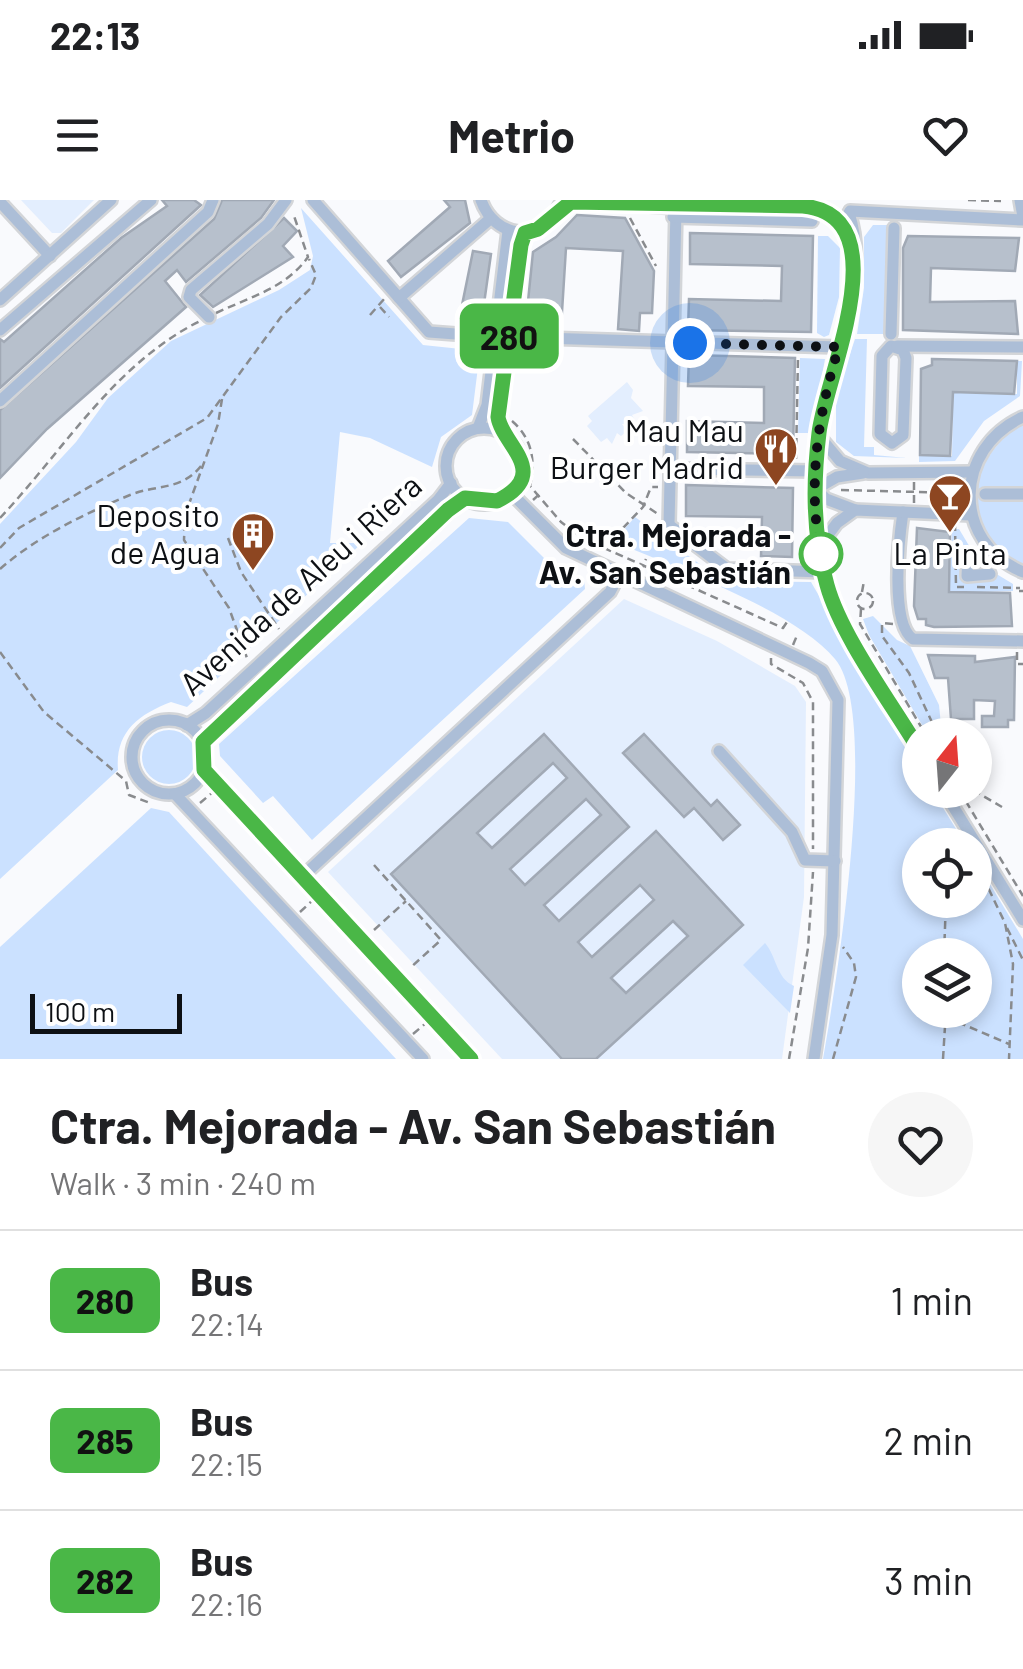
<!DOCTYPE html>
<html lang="en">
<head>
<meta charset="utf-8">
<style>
  body { margin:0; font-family:Barlow,sans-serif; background:#f6f6f6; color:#202124; height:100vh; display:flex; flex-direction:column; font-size:38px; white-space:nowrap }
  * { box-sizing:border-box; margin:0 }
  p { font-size:32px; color:#757577 }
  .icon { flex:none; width:55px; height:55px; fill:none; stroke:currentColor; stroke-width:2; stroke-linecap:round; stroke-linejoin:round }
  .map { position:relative; height:859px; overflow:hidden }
  .panel { display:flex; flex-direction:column; background:#fff; flex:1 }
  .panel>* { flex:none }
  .badge { padding:0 20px; border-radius:15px; font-size:35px; line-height:65px }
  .needle { width:65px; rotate:17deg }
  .fabs { position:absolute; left:902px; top:518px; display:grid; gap:20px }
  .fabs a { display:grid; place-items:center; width:90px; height:90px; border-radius:50%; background:#fff; box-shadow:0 5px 15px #0003; font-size:50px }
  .scale { position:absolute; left:30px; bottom:25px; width:152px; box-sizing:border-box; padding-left:10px; border:5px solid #0d1014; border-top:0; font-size:28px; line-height:35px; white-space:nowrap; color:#0d1014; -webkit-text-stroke:8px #fff; paint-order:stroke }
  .you { position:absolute; width:50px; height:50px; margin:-25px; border:8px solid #fff; border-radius:50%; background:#1a73e8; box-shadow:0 0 0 15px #1a73e833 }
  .map>.badge { position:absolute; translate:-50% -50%; box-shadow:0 0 0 5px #fff }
  .round { display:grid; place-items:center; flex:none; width:105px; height:105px; border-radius:52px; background:#f6f6f6 }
  .headline { display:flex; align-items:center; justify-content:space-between; height:170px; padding:0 50px }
  h1 { font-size:48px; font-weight:700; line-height:75px }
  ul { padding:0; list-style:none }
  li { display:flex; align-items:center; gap:30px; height:140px; padding:0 50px; border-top:2px solid #e0e0e0 }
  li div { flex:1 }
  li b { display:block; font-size:38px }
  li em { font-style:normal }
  li .badge { min-width:110px; font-weight:700; text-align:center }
  .status { display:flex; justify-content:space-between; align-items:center; height:70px; padding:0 50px; background:#fff; direction:ltr }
  .status svg { height:28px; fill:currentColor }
  header { display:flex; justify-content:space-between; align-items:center; height:130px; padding:0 50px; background:#fff; font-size:45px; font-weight:700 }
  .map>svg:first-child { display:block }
  .built { fill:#e3eefe }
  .green { fill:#cbe1ff; fill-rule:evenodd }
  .building { fill:#b7c0cc; stroke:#a1a9b5; stroke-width:2.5; fill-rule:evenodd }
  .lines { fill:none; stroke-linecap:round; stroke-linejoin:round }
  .minor-casing { stroke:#d3d5d8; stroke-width:16 }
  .path { stroke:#898b8e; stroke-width:2.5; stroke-dasharray:8 5; stroke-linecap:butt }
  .minor { stroke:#acbed7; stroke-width:11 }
  .line-casing { stroke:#fff; stroke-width:22 }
  .line { stroke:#4ab747; stroke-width:15 }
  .walk { stroke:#0d1014; stroke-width:10; stroke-dasharray:0 18 }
  .stop-dot { fill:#fff; stroke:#4ab747; stroke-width:5 }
  .labels { text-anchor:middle; stroke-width:8; stroke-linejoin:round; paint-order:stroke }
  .poi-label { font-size:32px; fill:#0d1014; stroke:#fff; text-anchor:end }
  .stop-label { font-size:32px; font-weight:bold; fill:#0d1014; stroke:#fff; text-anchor:end }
  .street-label { font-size:32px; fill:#0d1014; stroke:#fff }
</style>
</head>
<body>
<div class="status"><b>22:13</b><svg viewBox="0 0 49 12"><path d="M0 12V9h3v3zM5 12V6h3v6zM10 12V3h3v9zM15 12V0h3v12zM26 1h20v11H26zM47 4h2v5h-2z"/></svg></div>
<header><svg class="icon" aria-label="menu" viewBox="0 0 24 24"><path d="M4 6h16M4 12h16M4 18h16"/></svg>Metrio<svg class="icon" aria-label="heart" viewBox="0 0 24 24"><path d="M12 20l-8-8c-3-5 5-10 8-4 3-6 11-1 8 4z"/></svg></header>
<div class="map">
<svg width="1023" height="859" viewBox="0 0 1023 859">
  <rect width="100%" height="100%" fill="#f9fafd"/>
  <g class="built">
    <path d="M21,0H94L61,33H52Z"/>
    <path d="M627,182L633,190L631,198L643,211L632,215L634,219L628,224H622L627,231L621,236L617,233L612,244L607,238L601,242L587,226L592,221L588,216Z"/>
    <path d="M624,399L717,441L795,486L806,502L804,697L782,859H502L328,672Z"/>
  </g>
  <g class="green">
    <path d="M301,8L423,145L480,151L472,215L441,237L432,267L370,238L340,232L330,343H362L187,507L171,502C137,515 115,533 118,570L0,679V324L76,242L108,198L171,141L279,90L310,70L313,56Z"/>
    <path d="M873,25H891L888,134H857L864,88V37Z"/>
    <path d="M818,36H828L840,48L839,97L829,135L824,137L817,133Z"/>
    <path d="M855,139H867L864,247H874V255L907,258L854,256L836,242V196Z"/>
    <path d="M800,158L825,159L812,233H798Z"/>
    <path d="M1017,161H1022L1020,196L984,221L955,261L919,262V256H952L953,195L948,186L957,192L1017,194Z"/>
    <path d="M1023,223V364C953,331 966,260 1023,223Z"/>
    <path d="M635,317L723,381L811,382L920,571V590H932L966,645H920V700H975V659L1023,739V859H823C836,785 881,514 835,459C794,410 674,368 614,341ZM920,755H975V810H920Z"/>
    <path d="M469,318L508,322L549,363L584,379L585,389L312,640L273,596L263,603L220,556L219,544Z"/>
    <path d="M952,329H959L980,364L1013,384V391L949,393Z"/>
    <path d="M873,416L897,440L910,446L939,505L942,535H928L869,435L863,419Z"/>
    <circle cx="169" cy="557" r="27"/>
    <path d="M151,608L169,612L396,859H0V747Z"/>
    <path d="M765,743C777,757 776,778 794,786L790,813L743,765Z"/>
  </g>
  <g class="building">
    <path d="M162,0H194L201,5L0,188V139L4,142L121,38L167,6Z"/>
    <path d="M222,0H274L261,18L186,82L177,70L165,81L186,107L47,229L0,278V210L214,19Z"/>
    <path d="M444,0H465L470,23L401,77L388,61L450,7Z"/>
    <path d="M577,15L625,18L654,71L652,113H640L639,131L618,129L623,51L566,48L561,128L534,126L526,121L533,52L556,37Z"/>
    <path d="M284,18L297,31L283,46L293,57L213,107L200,95Z"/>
    <path d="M690,33L813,36L811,132L688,130L689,99L781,101L782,66L690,64Z"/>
    <path d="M908,36L1019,38L1015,71L931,68L930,102L1015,101L1018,134L903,130V48Z"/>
    <path d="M473,51L491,54L482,118L460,115Z"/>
    <path d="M689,155L795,158L793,254L687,252V221L764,223V187L688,186Z"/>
    <path d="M932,159L1017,161L1014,194L953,192L950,256L920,255L921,169L932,165Z"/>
    <path d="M686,285L793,288L792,357L761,356L762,317L686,316Z"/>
    <path d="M917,328L950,332L949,392L1010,393L1012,426L934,427L926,425V419H918L914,406Z"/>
    <path d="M928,455L975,456V462L1015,457L1014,520H1008V527H982V516H994L995,501L974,500V519H951L948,478H935Z"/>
    <path d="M544,534L629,627L544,705L559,721L656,631L743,725L596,859H562L391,674ZM553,563L567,578L492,648L477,633ZM586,599L601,615L525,685L510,669ZM640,685L654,700L592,757L578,742ZM673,721L688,736L626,793L611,778Z"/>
    <path d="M644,534L711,606L717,600L740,625L723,640L694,608L684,617L623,553Z"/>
  </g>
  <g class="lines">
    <g class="minor-casing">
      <g id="minor">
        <path d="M313,0L429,132L496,137"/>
        <path d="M481,0C494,38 541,45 559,6"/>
        <path d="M1020,0L1023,17"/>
        <path d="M0,2L50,56"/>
        <path d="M676,8L669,325L727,369L824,372"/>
        <path d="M557,11L582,1L676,8L803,7L832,17L852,42"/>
        <path d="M850,11L1023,20"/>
        <path d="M849,13C868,70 841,130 828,185C813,249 810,320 826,384C838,431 894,507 920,551"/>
        <path d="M673,17L812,21"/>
        <path d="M399,98L490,19"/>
        <path d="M0,100L111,0"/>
        <path d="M209,117L189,97L191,90L268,24L286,0"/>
        <path d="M0,130L151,0"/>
        <path d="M891,134L894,28"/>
        <path d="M509,137L839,147"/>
        <path d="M891,146L903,150L906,158L903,235L892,243L880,234L882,156Z"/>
        <path d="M897,146L1023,147"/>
        <path d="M0,201L208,12L213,0"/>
        <path d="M1023,217C954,248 951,342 1023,372"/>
        <path d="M478,228L487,205L508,31"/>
        <circle cx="484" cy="266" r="38"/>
        <path d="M501,232L498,213L525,33"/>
        <path d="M819,236L840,261L868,273L971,272"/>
        <path d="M669,269L817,271"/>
        <path d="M511,293L566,348L809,463L822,471L838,500L832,735L814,859"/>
        <path d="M985,294H1023"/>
        <path d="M855,310L826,299L816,289L837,277L863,273"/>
        <path d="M903,312C899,339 890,424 913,439L1023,441"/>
        <path d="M819,347L837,323L855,310L971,315"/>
        <path d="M968,356L967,376L990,374"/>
        <circle cx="169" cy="557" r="37"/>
        <path d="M187,525L206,513L438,300L451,283"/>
        <path d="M203,542L465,298"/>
        <path d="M719,551L792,632L805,660L835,661"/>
        <path d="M204,569L471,859"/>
        <path d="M943,590L1023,720"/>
        <path d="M175,594L423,859"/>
        <path d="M303,676L610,392L619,375"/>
      </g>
    </g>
    <g class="path">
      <path d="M968,0L1001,1"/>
      <path d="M630,18L656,66"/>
      <path d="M380,107L389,117"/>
      <path d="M216,113C250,97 286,88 308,57L293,13"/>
      <path d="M370,115L385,98"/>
      <path d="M222,199L218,224L185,315L184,340L229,408L247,458"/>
      <path d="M512,221C532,238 536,261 530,286L561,322L584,339L783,428L787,422"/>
      <path d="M573,239L626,293L658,314"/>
      <path d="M796,259L798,157"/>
      <path d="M841,290L958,293"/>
      <path d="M533,300L542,292"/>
      <path d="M914,303V282"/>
      <path d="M954,305V283"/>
      <path d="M0,318C64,250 114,164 200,121"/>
      <path d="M955,323L956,387H964"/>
      <path d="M228,338L241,372L279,429"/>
      <path d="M605,347L643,307L651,287H658"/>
      <path d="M0,348L19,328L207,218L281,117L311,88L316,75L309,59"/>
      <path d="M0,369C38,336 84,314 130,295C157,284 181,291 201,266"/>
      <path d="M640,372L646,359"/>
      <path d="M977,387L1020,388"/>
      <path d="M1019,391H1023"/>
      <path d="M862,392L864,381"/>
      <circle cx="865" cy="401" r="8"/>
      <path d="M861,409L860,424L926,535"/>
      <path d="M893,424L882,423V436L909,473L938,535"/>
      <path d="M793,445L798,433"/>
      <path d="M0,452L44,512L126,581L129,595L150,603"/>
      <path d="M1017,452V464H1023"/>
      <path d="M771,458V464L803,483L813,502V649"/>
      <path d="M959,590L1023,696"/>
      <path d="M973,590L1002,607"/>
      <path d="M200,603L213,592"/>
      <path d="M374,665L441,740L410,768"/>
      <path d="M983,677L1005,723L1013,764L1009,859"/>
      <path d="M300,712L313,700"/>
      <path d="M1007,728L1023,760"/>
      <path d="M374,730L406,701"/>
      <path d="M944,755L946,700"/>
      <path d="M946,817L1009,844"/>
      <path d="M413,834L426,823"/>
      <path d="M789,859L808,748L813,672"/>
      <path d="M833,859L856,777L854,763L843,747"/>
      <path d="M943,859L946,810"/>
    </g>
    <use href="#minor" class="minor"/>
  </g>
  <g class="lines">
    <g class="line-casing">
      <path id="line" d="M471,859L204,570L203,542L448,310L465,298L497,301C553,273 502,245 498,217L521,45L525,33L538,29L571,2L803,6C902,16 825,177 819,233C813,282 813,337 827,385C841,436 892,504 920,551"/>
    </g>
    <use href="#line" class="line"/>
    <path class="walk" d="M690,143L839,147C818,212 807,287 821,354"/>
  </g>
  <defs>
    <g id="restaurant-pin" transform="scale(2.25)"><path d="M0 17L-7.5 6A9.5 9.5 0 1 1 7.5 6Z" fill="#8d4621" stroke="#fff"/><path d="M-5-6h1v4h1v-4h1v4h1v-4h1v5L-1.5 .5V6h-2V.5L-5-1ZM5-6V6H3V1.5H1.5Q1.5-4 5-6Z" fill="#fff"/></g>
    <g id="bar-pin" transform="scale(2.25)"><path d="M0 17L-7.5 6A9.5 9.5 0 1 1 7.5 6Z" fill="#8d4621" stroke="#fff"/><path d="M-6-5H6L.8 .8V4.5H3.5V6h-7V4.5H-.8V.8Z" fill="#fff"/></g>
    <g id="building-pin" transform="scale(2.25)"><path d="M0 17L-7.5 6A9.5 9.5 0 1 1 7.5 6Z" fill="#8d4621" stroke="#fff"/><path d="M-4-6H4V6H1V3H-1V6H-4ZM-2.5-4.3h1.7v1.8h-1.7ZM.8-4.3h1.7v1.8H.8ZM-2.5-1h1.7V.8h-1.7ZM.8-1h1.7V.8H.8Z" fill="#fff"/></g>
  </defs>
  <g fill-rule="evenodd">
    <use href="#restaurant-pin" x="776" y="249"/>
    <use href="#bar-pin" x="950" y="296"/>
    <use href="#building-pin" x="253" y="334"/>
  </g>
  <circle class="stop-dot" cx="821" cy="354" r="20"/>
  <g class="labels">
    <g class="poi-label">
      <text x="744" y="242">Mau Mau<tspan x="744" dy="37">Burger Madrid</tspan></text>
      <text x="220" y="327">Deposito<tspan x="220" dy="37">de Agua</tspan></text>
      <text x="950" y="365" text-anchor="middle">La Pinta</text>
    </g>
    <g class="stop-label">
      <text x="791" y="347">Ctra. Mejorada -<tspan x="791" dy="37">Av. San Sebastián</tspan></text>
    </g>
    <g class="street-label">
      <text transform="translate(301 385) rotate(-42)" y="11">Avenida de Aleu i Riera</text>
    </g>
  </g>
</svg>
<div class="fabs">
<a><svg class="needle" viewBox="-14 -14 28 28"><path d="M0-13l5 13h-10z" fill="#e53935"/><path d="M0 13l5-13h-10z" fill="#757577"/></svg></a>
<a><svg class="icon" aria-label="locate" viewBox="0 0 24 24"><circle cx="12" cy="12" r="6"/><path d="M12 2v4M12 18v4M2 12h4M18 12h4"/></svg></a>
<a><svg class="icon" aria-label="layers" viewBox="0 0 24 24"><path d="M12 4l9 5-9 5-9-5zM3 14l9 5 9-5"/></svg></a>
</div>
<div class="scale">100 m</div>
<div class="you" style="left:690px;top:143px"></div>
<b class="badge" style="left:509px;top:136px;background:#4ab747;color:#111">280</b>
</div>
<section class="panel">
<div class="headline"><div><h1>Ctra. Mejorada - Av. San Sebastián</h1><p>Walk · 3 min · 240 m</p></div><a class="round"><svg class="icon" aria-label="heart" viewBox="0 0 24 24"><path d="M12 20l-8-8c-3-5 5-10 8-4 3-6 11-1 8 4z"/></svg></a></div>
<ul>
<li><span class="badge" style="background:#4ab747;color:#111">280</span><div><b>Bus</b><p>22:14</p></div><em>1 min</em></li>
<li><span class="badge" style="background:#4ab747;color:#111">285</span><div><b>Bus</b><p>22:15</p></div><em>2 min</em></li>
<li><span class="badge" style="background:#4ab747;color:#111">282</span><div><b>Bus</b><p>22:16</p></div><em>3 min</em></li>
</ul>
</section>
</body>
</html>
